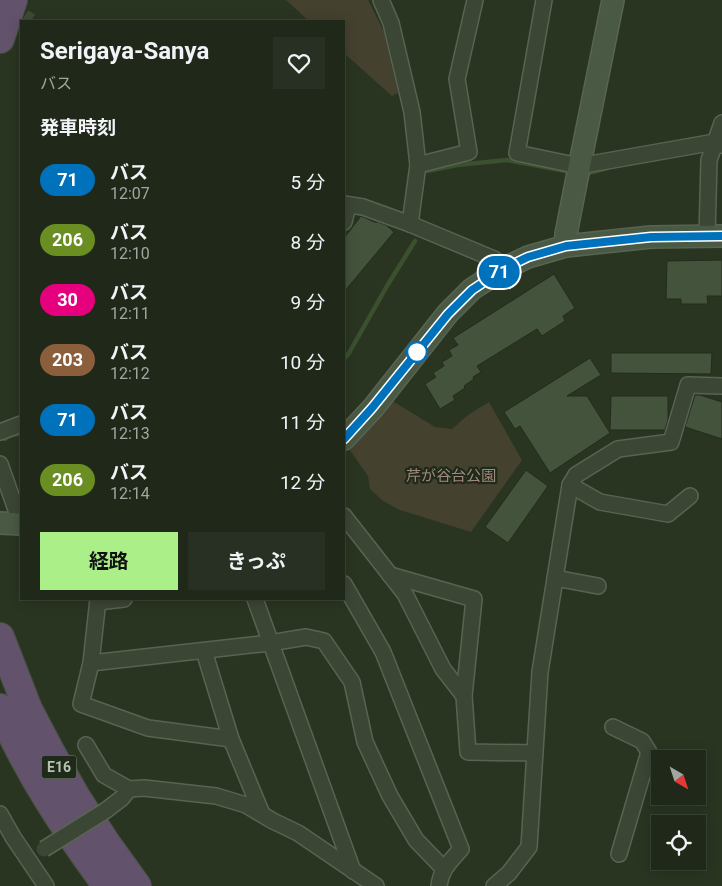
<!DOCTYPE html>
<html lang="ja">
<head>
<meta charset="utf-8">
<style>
  body { margin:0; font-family:Roboto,"Noto Sans JP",sans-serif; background:#273022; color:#f1f3f6; height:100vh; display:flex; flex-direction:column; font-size:19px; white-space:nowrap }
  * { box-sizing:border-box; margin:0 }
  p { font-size:16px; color:#a1a6a2 }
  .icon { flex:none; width:28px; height:28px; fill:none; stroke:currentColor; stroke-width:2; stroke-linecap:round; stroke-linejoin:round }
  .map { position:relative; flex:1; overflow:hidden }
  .sheet { position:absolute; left:20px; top:20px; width:325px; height:580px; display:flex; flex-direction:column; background:#1f2819; border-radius:0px; box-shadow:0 2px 12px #0003,0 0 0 1px #3c4438 }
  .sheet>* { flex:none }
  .badge { padding:0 10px; border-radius:16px; font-size:18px; line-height:32px }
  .needle { width:32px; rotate:141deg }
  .fabs { position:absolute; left:651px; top:750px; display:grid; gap:10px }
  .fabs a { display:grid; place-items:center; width:55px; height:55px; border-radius:0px; background:#1f2819; box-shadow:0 2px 12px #0003,0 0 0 1px #3c4438; font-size:25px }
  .map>.badge { position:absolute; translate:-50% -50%; box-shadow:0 0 0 2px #fff }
  h2 { padding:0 20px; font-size:19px; line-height:45px }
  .round { display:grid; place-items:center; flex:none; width:52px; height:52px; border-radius:0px; background:#273022 }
  .overview { display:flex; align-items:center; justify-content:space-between; height:85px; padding:0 20px }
  h1 { font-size:24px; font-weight:700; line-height:38px }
  .button { display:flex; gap:10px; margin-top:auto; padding:10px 20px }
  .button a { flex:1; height:58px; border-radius:0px; background:#aaef87; color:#111; font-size:20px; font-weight:700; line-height:58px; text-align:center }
  .button a+a { background:#273022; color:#f1f3f6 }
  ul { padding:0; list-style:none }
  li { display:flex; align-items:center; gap:15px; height:60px; padding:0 20px }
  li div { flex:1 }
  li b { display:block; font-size:19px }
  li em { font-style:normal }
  li .badge { min-width:55px; font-weight:700; text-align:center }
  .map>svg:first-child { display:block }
  .green { fill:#44412f }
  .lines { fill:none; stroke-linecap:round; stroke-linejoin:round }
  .stream { stroke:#3a502e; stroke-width:4.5 }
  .building { fill:#44533b; stroke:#222c1c }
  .street-tunnel { stroke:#3e4a36; stroke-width:15; stroke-dasharray:15 8; stroke-linecap:butt }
  .street-casing { stroke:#586452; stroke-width:18 }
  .secondary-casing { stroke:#586452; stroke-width:24 }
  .highway-casing { stroke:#45503f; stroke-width:30 }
  .street { stroke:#3b4635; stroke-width:15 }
  .secondary { stroke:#4a5943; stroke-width:21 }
  .highway { stroke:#63526b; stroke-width:28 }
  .street-bridge-casing { stroke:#586452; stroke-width:18; stroke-linecap:butt }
  .street-bridge { stroke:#3b4635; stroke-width:15 }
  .line-casing { stroke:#fff; stroke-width:11 }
  .line { stroke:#0072bc; stroke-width:8 }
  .stop-dot { fill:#fff; stroke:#0072bc; stroke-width:2.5 }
  .labels { text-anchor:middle; stroke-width:4.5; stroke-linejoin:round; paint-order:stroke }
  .shield { fill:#202a1a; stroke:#889582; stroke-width:1 }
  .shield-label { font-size:14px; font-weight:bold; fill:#b5c3af }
  .park-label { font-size:15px; fill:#a2897f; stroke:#202a1a }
</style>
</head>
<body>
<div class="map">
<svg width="722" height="886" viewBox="0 0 722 886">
  <rect width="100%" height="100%" fill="#293521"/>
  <g class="green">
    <path d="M286,0H368L384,32L398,93L392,96L344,53V21H309Z"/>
    <path d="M391,400L435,427L452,429L468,415L489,402L522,460L471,532L400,510L383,501L370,489L368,476L349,449C366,434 379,419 391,400Z"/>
  </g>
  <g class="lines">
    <g class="stream">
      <path d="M427,171L457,165L507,160L571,172"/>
      <path d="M584,173H589L608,168"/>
      <path d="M344,359L349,353L387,286L415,241"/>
      <path d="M5,439L9,436L21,433"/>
    </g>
  </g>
  <g class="building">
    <path d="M361,216L370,220L374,222H378L386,225L394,232L344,292V238Z"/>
    <path d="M722,260V296H707L708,304H681V299H666L667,261Z"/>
    <path d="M554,274L575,308L563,316L565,321L542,336L537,329L477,366L481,372L473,377L474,379L464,386L465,388L453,396L455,400L440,409L425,384L436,377L433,373L444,366L442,362L452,356L449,350L458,345L453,338Z"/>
    <path d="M611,353H712L711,374L611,373Z"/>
    <path d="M590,358L601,375L567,396H587L610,433L550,473L520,426L515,429L504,412Z"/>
    <path d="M695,395H700L722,402V439L685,427Z"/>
    <path d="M611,396H668V420L665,430H610Z"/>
    <path d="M526,470L548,486L508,543L485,527Z"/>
  </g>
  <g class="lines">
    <path class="street-tunnel" d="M5,4L31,21"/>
    <g class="street-casing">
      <g id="street">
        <path d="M381,0L391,23L412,112L418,165L410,224"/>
        <path d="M544,0L517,153L579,166L709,143L722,145"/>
        <path d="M418,165L469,152L457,79L475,0"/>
        <path d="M344,204L363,207L410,224L494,259L505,268"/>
        <path d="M344,222L348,205"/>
        <path d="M707,236L709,160L722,123"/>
        <path d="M0,432L21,424"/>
        <path d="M0,464L21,524"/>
        <path d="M570,485L600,502L668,514L690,496"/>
        <path d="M344,516L405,594L443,669L464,696"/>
        <path d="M390,575L474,599L464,696L468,752L535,753"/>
        <path d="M555,578L598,586"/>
        <path d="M344,584L383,652L461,849C450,862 441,869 439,886"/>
        <path d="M98,599L91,663L81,704L148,728L231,739"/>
        <path d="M255,599L353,871"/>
        <path d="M98,602L124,599"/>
        <path d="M204,651L231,739L262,814"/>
        <path d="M91,663L270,643L306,637L324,641L352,682L365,742L390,796L416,840L444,869"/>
        <path d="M613,727L642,741L649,752L619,854"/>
        <path d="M86,745L104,775L129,789L144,788L216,796L246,805L273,821L298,833L376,886"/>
        <path d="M105,811L122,798L129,789"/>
        <path d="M0,814L13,837L46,886"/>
        <path d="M494,886L509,873L529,847L540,672L570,485L576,475L618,449L671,442L688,385L722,386"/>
      </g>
    </g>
    <g class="secondary-casing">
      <g id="secondary">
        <path d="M566,246V234L576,183L613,0"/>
        <path d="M344,439L373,408L448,313L472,289L505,268L528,257L566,246L651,237L722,236"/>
        <path d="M0,523L21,524"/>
      </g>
    </g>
    <g class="highway-casing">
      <g id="highway">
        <path d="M0,39L13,0"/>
        <path d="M0,637L28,709L50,751L76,797L106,843L137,886"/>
        <path d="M0,708C27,772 66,830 107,886"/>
      </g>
    </g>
    <use href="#street" class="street"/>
    <use href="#secondary" class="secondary"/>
    <use href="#highway" class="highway"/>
    <g class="street-bridge-casing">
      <path id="street-bridge" d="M44,849L105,811"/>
    </g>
    <use href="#street-bridge" class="street-bridge"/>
  </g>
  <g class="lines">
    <g class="line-casing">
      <path id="line" d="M344,439L372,408L448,314L472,290L505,268L528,257L566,246L651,237L722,236"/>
    </g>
    <use href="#line" class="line"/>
  </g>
  <circle class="stop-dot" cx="417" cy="352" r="10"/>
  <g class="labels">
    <rect class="shield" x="41.5" y="755.5" width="35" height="23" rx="4"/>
    <g class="shield-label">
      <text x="59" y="772">E16</text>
    </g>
    <g class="park-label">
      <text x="451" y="481">芹が谷台公園</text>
    </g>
  </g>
</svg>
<div class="fabs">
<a><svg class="needle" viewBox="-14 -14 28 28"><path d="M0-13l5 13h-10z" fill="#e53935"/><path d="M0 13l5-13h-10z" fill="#a1a6a2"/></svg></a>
<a><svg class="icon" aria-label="locate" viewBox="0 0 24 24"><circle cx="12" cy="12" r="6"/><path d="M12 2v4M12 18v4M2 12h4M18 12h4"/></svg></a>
</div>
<b class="badge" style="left:499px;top:272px;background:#0072bc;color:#fff">71</b>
<section class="sheet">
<div class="overview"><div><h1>Serigaya-Sanya</h1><p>バス</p></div><a class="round"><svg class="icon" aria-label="heart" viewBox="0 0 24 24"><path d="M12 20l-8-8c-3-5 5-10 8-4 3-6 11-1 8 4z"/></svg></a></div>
<h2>発車時刻</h2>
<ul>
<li><span class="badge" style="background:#0072bc;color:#fff">71</span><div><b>バス</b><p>12:07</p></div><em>5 分</em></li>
<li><span class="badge" style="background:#6b8e23;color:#fff">206</span><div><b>バス</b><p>12:10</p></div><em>8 分</em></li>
<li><span class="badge" style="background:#e6007e;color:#fff">30</span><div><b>バス</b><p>12:11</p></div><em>9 分</em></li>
<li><span class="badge" style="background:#8b5e3c;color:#fff">203</span><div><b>バス</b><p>12:12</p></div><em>10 分</em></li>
<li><span class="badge" style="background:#0072bc;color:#fff">71</span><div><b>バス</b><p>12:13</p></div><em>11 分</em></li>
<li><span class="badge" style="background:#6b8e23;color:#fff">206</span><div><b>バス</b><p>12:14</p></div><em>12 分</em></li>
</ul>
<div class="button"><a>経路</a><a>きっぷ</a></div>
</section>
</div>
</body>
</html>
